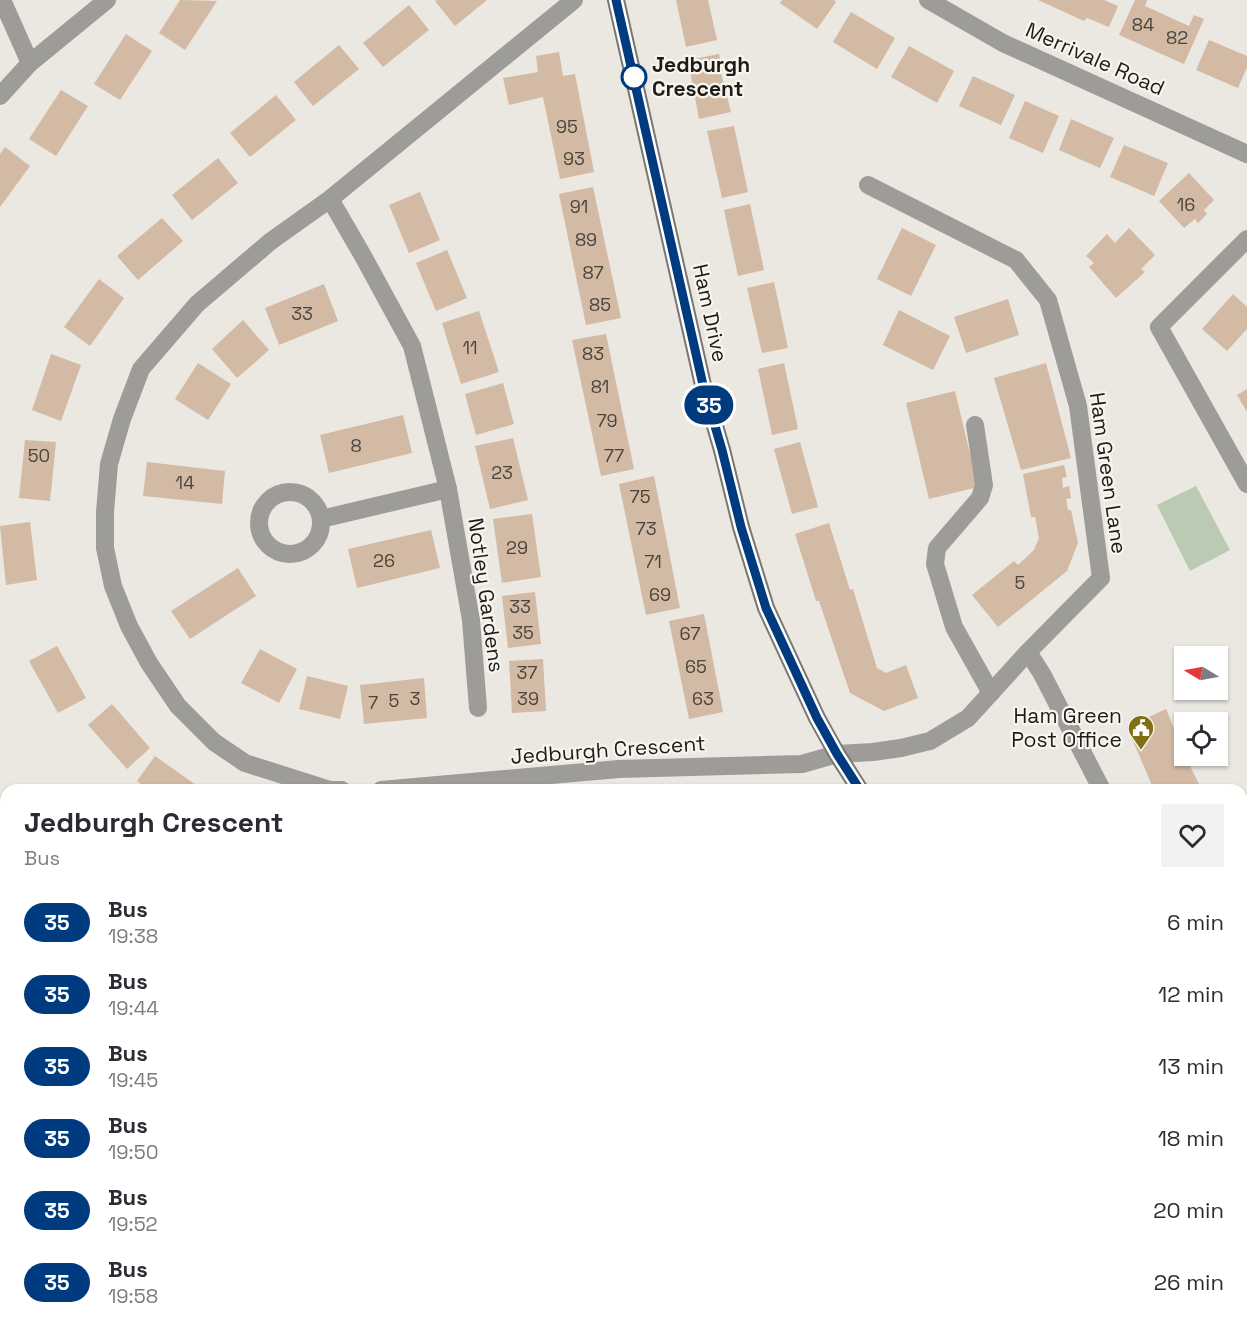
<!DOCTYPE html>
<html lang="en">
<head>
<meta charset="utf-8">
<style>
  body { margin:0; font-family:"Space Grotesk",sans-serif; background:#f2f2f3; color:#2b2b33; height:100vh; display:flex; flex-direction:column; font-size:22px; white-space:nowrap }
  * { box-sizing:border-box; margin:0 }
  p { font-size:20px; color:#7c7c81 }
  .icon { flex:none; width:33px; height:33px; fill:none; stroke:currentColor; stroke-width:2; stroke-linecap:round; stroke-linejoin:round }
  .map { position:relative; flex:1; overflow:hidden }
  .panel { position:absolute; left:0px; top:784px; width:1248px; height:548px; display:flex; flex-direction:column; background:#fff; border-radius:18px 18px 0 0; box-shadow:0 2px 4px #0004 }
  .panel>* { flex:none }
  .badge { padding:0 12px; border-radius:20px; font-size:21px; line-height:39px }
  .needle { width:39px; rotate:280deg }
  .fabs { position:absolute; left:1174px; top:646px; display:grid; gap:12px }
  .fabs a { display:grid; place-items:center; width:54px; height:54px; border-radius:0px; background:#fff; box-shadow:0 2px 4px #0004; font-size:30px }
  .map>.badge { position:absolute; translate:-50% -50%; box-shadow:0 0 0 3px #fff }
  .round { display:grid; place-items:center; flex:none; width:63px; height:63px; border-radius:0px; background:#f2f2f3 }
  .headline { display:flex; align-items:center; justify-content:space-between; height:102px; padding:0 24px }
  h1 { font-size:28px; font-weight:700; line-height:45px }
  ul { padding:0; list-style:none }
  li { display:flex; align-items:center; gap:18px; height:72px; padding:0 24px }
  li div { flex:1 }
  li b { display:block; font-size:22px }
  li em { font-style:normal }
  li .badge { min-width:66px; font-weight:700; text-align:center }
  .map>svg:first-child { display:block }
  .green { fill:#bbcbb3 }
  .forest { fill:#aabba1 }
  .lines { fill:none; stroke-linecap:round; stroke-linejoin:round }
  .stream { stroke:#7da2a7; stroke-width:8 }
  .building { fill:#d3baa4 }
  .street { stroke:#9d9c99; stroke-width:18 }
  .secondary { stroke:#787773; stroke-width:18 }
  .line-casing { stroke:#fff; stroke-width:14 }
  .line { stroke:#003b80; stroke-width:9 }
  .stop-dot { fill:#fff; stroke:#003b80; stroke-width:3 }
  .labels { text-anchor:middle; stroke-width:4.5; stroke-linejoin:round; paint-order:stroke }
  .number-label { font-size:18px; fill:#4a443c }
  .street-label { font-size:21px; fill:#1d1c19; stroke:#f9f4ee }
  .stop-label { font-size:21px; font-weight:bold; fill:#1d1c19; stroke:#f9f4ee; text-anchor:start }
  .poi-label { font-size:21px; fill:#1d1c19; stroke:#f9f4ee; text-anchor:end }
</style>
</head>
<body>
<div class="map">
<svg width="1247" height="1331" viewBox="0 0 1247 1331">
  <rect width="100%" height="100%" fill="#ebe7e1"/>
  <g class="green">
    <path d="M1196,486L1230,550L1190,571L1157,505Z"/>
    <path d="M0,957L6,963V1161L0,1178Z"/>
  </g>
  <path class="forest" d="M0,1095L6,1100V1326H1015L1008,1331H0Z"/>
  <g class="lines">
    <path class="stream" d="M0,1269L6,1272"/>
  </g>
  <g class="building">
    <path d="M180,0L217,1L185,50L159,33Z"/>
    <path d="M437,0H487L455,26L435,1Z"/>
    <path d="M676,0H708L717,40L686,47Z"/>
    <path d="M782,0H834L836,2L817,29L780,3Z"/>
    <path d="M1038,0H1104L1118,6L1109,27L1087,18L1084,21Z"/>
    <path d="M1135,0H1147L1145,6L1189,26L1194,15L1204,19L1184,64L1119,35Z"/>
    <path d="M409,5L429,30L383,67L363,43Z"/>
    <path d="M851,12L895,38L877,69L833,42Z"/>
    <path d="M126,34L152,51L120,100L94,84Z"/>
    <path d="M1209,40L1247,56V67L1238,88L1196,70Z"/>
    <path d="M339,45L359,69L313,106L294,82Z"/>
    <path d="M909,46L954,71L937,103L891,77Z"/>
    <path d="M559,52L563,76L575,74L594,172L560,179L543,97L509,105L503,78L538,72L536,56Z"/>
    <path d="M719,54L722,69H720L731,112L699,119L688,60Z"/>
    <path d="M973,76L1015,95L1001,125L959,106Z"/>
    <path d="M61,90L88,106L56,156L29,139Z"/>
    <path d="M276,95L296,120L250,157L230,133Z"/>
    <path d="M1025,101L1059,116L1043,153L1009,138Z"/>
    <path d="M1071,119L1114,138L1100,168L1059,150Z"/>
    <path d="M734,126L748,192L722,198L707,131Z"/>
    <path d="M1124,145L1168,163L1154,196L1110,177Z"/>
    <path d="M5,147L30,166L0,207V154Z"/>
    <path d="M218,158L238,183L192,220L172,195Z"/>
    <path d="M1189,173L1214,200L1204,210L1207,214L1198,223L1195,219L1184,228L1159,201Z"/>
    <path d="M593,187L621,318L586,325L559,194Z"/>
    <path d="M420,192L440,240L409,253L389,205Z"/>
    <path d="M750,204L764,270L738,276L724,210Z"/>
    <path d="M162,218L183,241L138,280L117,256Z"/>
    <path d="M902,228L936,245L911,296L877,279Z"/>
    <path d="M1129,228L1155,255L1141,269L1145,272L1116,298L1089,267L1094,263L1086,256L1107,234L1115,243Z"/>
    <path d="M447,250L467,298L436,311L416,263Z"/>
    <path d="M99,279L124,298L90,346L64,327Z"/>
    <path d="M774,282L788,348L762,353L747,288Z"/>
    <path d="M324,284L338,321L279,345L265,308Z"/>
    <path d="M1233,294L1247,307V329L1227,351L1202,329Z"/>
    <path d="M1008,299L1019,335L966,353L954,317Z"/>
    <path d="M899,310L950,336L933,370L883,345Z"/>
    <path d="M479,311L499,372L461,384L442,323Z"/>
    <path d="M243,320L269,350L237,378L212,349Z"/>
    <path d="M606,334L634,469L601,476L572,340Z"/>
    <path d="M51,354L81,365L61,421L32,410Z"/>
    <path d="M198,363L231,384L208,420L175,399Z"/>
    <path d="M784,363L798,429L772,435L758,369Z"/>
    <path d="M1046,363L1071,458L1021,470L994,378Z"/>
    <path d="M503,383L514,424L476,435L465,394Z"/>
    <path d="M1247,389V412L1237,395Z"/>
    <path d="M955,391L978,487L929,499L906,403Z"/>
    <path d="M403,415L412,453L329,473L320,435Z"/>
    <path d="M513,438L528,500L490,509L475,446Z"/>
    <path d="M25,440L56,442L50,501L19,498Z"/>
    <path d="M800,442L818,507L792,514L774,449Z"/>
    <path d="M147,462L225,471L222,504L143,496Z"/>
    <path d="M1064,465L1067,477L1062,478L1063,488L1069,486L1071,498L1066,499L1068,510H1071L1078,543L1067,571L998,627L972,595L1014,561L1018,565L1034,550L1039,538L1035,517H1031L1023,474Z"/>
    <path d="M654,476L680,608L646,615L619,484Z"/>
    <path d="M532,514L541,577L502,583L493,519Z"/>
    <path d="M30,522L37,580L6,585L0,526Z"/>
    <path d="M829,523L850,590L853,589L877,668L886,673L906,665L918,698L884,711L850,693L819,601H816L795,534Z"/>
    <path d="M431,530L440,568L357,588L348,549Z"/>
    <path d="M238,568L256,596L190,639L171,611Z"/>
    <path d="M535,592L541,644L508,648L502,596Z"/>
    <path d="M704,614L723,712L689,719L669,621Z"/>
    <path d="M57,646L86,698L58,713L29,661Z"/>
    <path d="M260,649L297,669L279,703L241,683Z"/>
    <path d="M543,659L546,711L512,713L509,661Z"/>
    <path d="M307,676L348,686L340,719L299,709Z"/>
    <path d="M424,678L427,718L364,724L360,685Z"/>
    <path d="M112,704L150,748L127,769L88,725Z"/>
    <path d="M1166,709L1185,756L1202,790H1154L1127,727Z"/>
    <path d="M155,756L203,790H149L137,781Z"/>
    <path d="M6,835V857L0,850V841Z"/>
    <path d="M1242,881L1247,893V907L1242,909Z"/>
    <path d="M1247,1209V1307H1246L1242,1292V1275L1246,1274L1242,1261V1210Z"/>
  </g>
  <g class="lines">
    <g class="street">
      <path d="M2,0L30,63"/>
      <path d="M928,0L1003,43L1247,154"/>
      <path d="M0,96L30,63L107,0"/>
      <path d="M330,199L363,256L412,346L448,489L471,620L478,708"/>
      <path d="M1247,239L1159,327L1247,484"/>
      <path d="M975,425L984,485L980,498L937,548L935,564L954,627L991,693"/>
      <circle cx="290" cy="523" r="31"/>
      <path d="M321,519L448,489"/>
      <path d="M1028,652L1042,674L1102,790"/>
      <path d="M342,790H330L245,763L214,742L178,706L149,663L129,626L113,586L105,548V512L109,464L122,419L141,369L197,304L271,241L330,199L574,0"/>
      <path d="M381,790L619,769L802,764L837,754L873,752L901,748L930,741L968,718L1028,652L1101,578L1078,406L1048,300L1016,260L868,185"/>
      <path d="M0,917L6,923"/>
      <path d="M1242,1186H1247"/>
    </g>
    <g class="secondary">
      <path d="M616,0L703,385L722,450L741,527L766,608L817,718L837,754L860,790"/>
      <path d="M1080,1326L1081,1331"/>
      <path d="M1174,1326L1176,1331"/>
    </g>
  </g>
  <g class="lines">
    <g class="line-casing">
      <path id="line" d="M616,0L703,385L722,450L741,527L766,608L817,718L837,754L860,790"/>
    </g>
    <use href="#line" class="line"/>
  </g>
  <defs>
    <g id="civic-pin" transform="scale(1.35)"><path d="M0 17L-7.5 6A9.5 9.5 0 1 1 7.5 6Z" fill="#827112" stroke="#f9f4ee"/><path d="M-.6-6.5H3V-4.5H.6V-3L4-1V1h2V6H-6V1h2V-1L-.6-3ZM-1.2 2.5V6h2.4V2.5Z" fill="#fff"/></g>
  </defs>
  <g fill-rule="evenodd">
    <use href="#civic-pin" x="1141" y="728"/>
  </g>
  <circle class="stop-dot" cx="634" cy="77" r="12"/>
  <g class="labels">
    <g class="number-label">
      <text x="1143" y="31">84</text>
      <text x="1177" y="44">82</text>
      <text x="567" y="133">95</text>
      <text x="574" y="165">93</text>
      <text x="1186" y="211">16</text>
      <text x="579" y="213">91</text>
      <text x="586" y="246">89</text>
      <text x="593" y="279">87</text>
      <text x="600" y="311">85</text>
      <text x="302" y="320">33</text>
      <text x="470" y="354">11</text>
      <text x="593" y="360">83</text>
      <text x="600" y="393">81</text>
      <text x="607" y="427">79</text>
      <text x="356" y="452">8</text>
      <text x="39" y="462">50</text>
      <text x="614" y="462">77</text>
      <text x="502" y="479">23</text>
      <text x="185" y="489">14</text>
      <text x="640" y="503">75</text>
      <text x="646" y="535">73</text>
      <text x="517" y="554">29</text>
      <text x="384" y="567">26</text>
      <text x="653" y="568">71</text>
      <text x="1020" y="589">5</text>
      <text x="660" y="601">69</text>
      <text x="520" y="613">33</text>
      <text x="523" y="639">35</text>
      <text x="690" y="640">67</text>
      <text x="696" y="673">65</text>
      <text x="527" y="679">37</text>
      <text x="415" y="705">3</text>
      <text x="528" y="705">39</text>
      <text x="703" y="705">63</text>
      <text x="394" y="707">5</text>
      <text x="373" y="709">7</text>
    </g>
    <g class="street-label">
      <text transform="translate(1095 59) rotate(24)" y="7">Merrivale Road</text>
      <text transform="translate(710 313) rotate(78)" y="7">Ham Drive</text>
      <text transform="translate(1108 473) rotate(82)" y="7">Ham Green Lane</text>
      <text transform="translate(486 595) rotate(82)" y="7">Notley Gardens</text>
      <text transform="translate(608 750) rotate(-4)" y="7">Jedburgh Crescent</text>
    </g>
    <g class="stop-label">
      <text x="652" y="72">Jedburgh<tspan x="652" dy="24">Crescent</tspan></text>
    </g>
    <g class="poi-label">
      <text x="1122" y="723">Ham Green<tspan x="1122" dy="24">Post Office</tspan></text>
    </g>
  </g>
</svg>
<div class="fabs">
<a><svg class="needle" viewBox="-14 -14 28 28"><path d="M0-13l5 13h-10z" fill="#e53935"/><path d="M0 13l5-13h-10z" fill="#7c7c81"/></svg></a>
<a><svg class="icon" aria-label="locate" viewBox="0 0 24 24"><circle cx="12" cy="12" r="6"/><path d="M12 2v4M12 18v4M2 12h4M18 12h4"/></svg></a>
</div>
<b class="badge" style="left:709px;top:405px;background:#003b80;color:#fff">35</b>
<section class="panel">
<div class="headline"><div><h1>Jedburgh Crescent</h1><p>Bus</p></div><a class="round"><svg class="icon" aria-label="heart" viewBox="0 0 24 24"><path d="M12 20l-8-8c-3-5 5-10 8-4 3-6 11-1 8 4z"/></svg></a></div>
<ul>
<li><span class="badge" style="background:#003b80;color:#fff">35</span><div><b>Bus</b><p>19:38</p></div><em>6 min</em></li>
<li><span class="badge" style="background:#003b80;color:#fff">35</span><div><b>Bus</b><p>19:44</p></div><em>12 min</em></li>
<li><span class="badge" style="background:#003b80;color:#fff">35</span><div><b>Bus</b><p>19:45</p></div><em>13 min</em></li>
<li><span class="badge" style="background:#003b80;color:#fff">35</span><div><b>Bus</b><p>19:50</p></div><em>18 min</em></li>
<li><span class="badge" style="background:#003b80;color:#fff">35</span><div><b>Bus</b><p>19:52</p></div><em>20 min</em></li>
<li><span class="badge" style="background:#003b80;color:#fff">35</span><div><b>Bus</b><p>19:58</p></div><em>26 min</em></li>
</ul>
</section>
</div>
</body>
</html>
